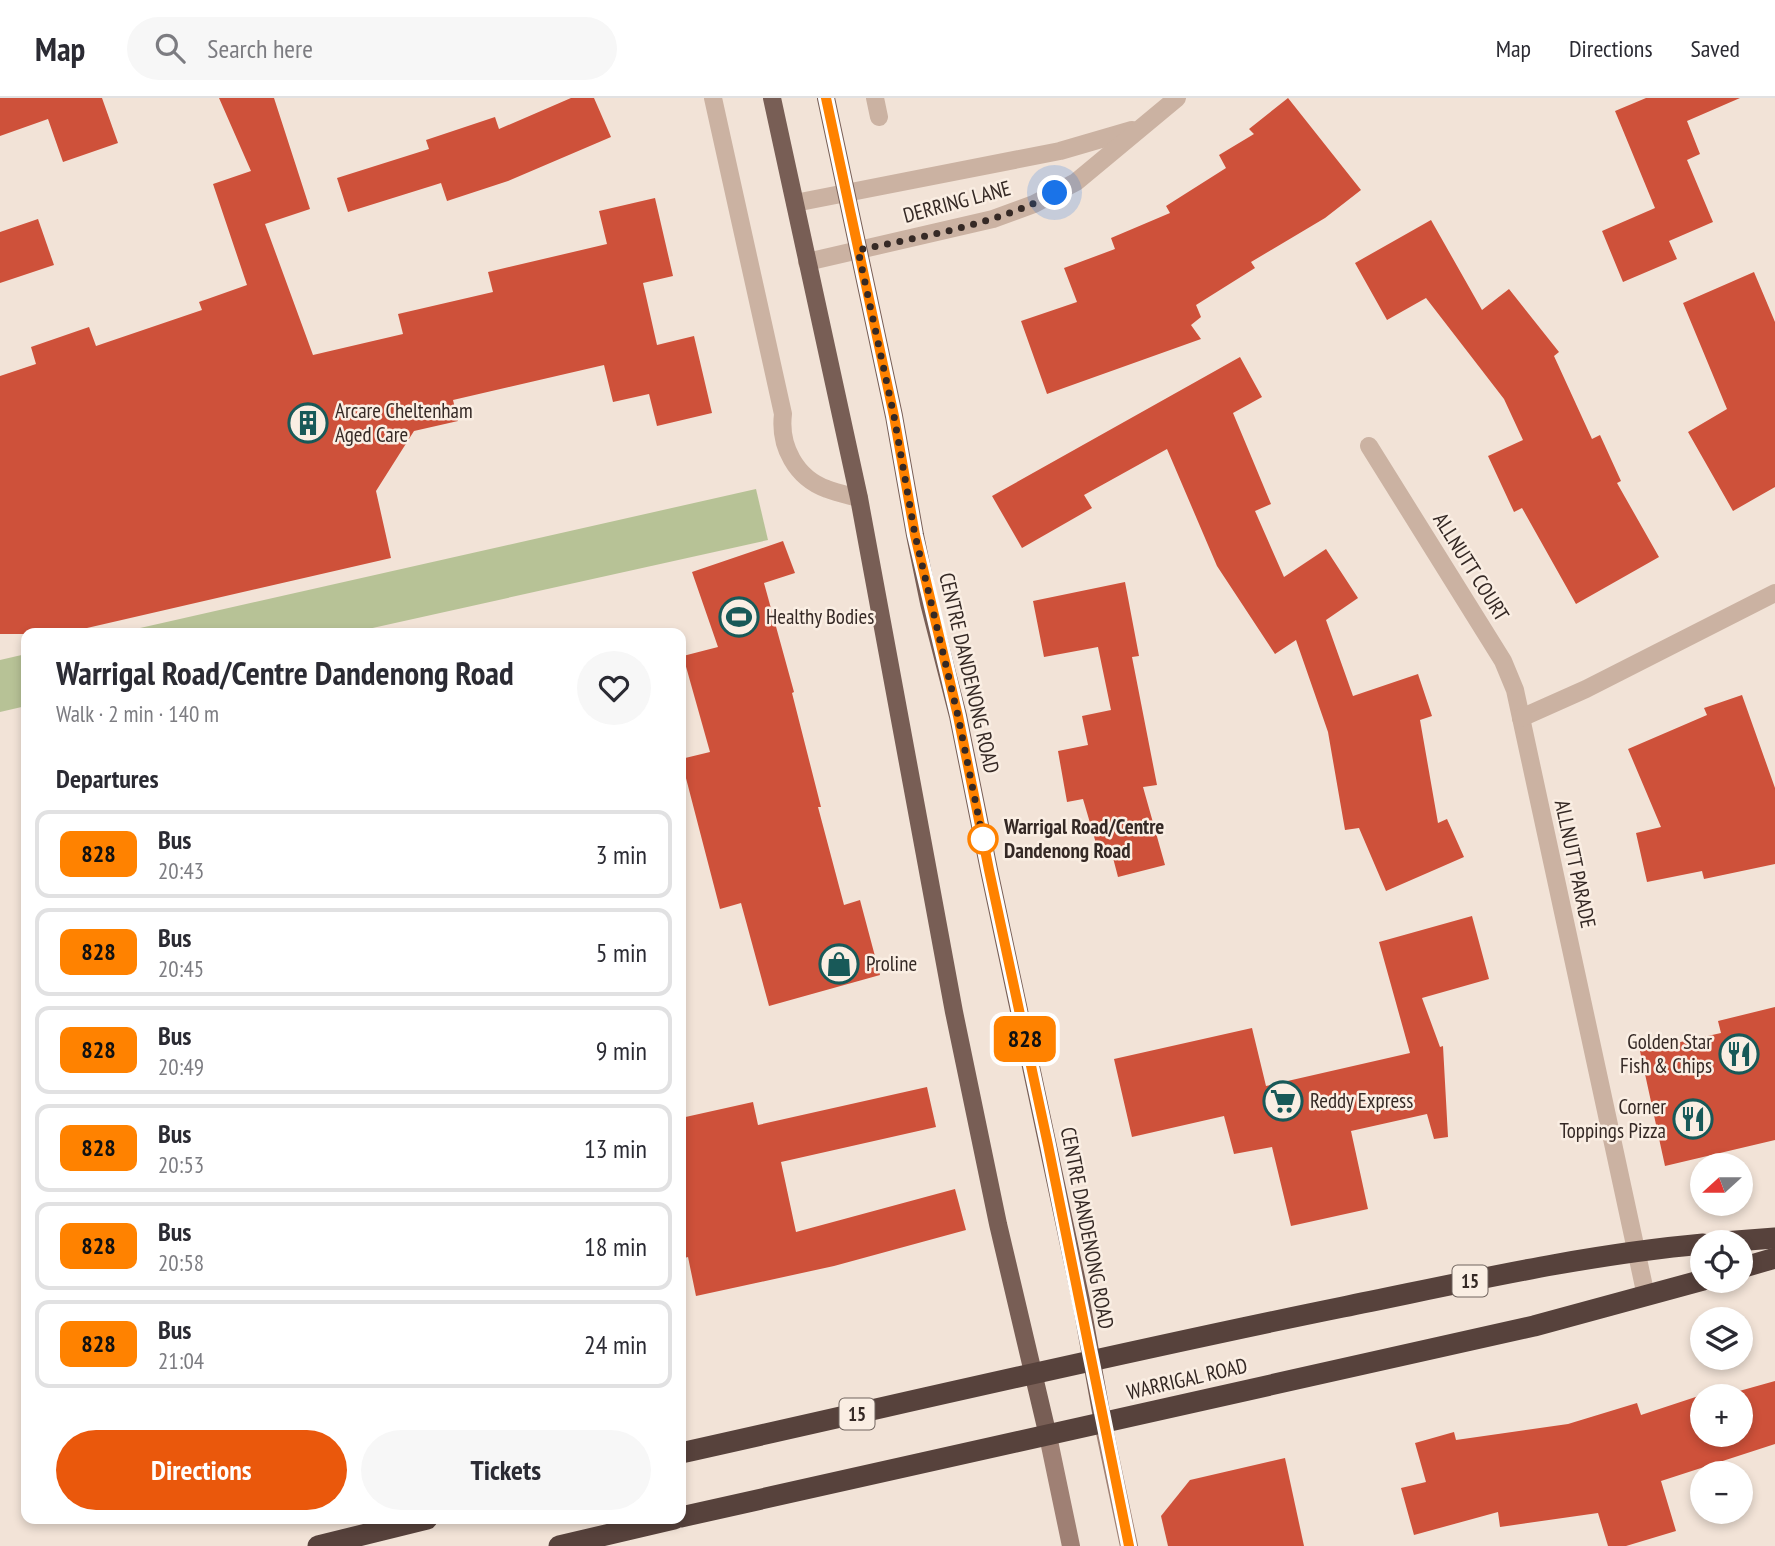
<!DOCTYPE html>
<html lang="en">
<head>
<meta charset="utf-8">
<style>
  body { margin:0; font-family:"PT Sans Narrow",sans-serif; background:#f7f7f7; color:#2b2b33; height:100vh; display:flex; flex-direction:column; font-size:26px; white-space:nowrap }
  * { box-sizing:border-box; margin:0 }
  p { font-size:23px; color:#7c7c81 }
  .icon { flex:none; width:38px; height:38px; fill:none; stroke:currentColor; stroke-width:2; stroke-linecap:round; stroke-linejoin:round }
  .map { position:relative; flex:1; overflow:hidden }
  .details { position:absolute; left:21px; top:530px; width:665px; height:896px; display:flex; flex-direction:column; background:#fff; border-radius:14px; box-shadow:0 4px 10px #0003 }
  .details>* { flex:none }
  .badge { padding:0 14px; border-radius:10px; font-size:24px; line-height:46px }
  .needle { width:46px; rotate:249deg }
  .fabs { position:absolute; left:1690px; top:1055px; display:grid; gap:14px }
  .fabs a { display:grid; place-items:center; width:63px; height:63px; border-radius:50%; background:#fff; box-shadow:0 4px 10px #0003; font-size:35px }
  .you { position:absolute; width:35px; height:35px; margin:-18px; border:5px solid #fff; border-radius:50%; background:#1a73e8; box-shadow:0 0 0 10px #1a73e833 }
  .map>.badge { position:absolute; translate:-50% -50%; box-shadow:0 0 0 4px #fff }
  h2 { padding:0 35px; font-size:26px; line-height:63px }
  .round { display:grid; place-items:center; flex:none; width:74px; height:74px; border-radius:37px; background:#f7f7f7 }
  .overview { display:flex; align-items:center; justify-content:space-between; height:119px; padding:0 35px }
  h1 { font-size:33px; font-weight:700; line-height:52px }
  .action { display:flex; gap:14px; margin-top:auto; padding:14px 35px }
  .action a { flex:1; height:80px; border-radius:42px; background:#ea580c; color:#fff; font-size:28px; font-weight:700; line-height:80px; text-align:center }
  .action a+a { background:#f7f7f7; color:#2b2b33 }
  ul { padding:0; list-style:none }
  li { display:flex; align-items:center; gap:21px; height:88px; margin:0 14px 10px; padding:0 21px; border:4px solid #e1e1e2; border-radius:14px }
  li div { flex:1 }
  li b { display:block; font-size:26px }
  li em { font-style:normal }
  li .badge { min-width:77px; font-weight:700; text-align:center }
  header { display:flex; align-items:center; gap:42px; box-sizing:border-box; height:98px; padding:0 35px; background:#fff; border-bottom:2px solid #e1e1e2 }
  header strong { font-size:33px }
  nav { display:flex; gap:38px; margin-inline-start:auto; font-size:24px }
  .search { width:490px; height:63px; background:#f7f7f7; display:flex; align-items:center; gap:18px; box-sizing:border-box; padding:0 24px; border-radius:38px; color:#7c7c81; font-size:26px }
  .map>svg:first-child { display:block }
  .green { fill:#b7c296 }
  .building { fill:#ce513a; fill-rule:evenodd }
  .lines { fill:none; stroke-linecap:round; stroke-linejoin:round }
  .street { stroke:#cbb2a2; stroke-width:18 }
  .secondary { stroke:#9f8074; stroke-width:18 }
  .primary { stroke:#785e55; stroke-width:18 }
  .highway { stroke:#57423c; stroke-width:21 }
  .line-casing { stroke:#fff; stroke-width:16 }
  .line { stroke:#ff8200; stroke-width:10 }
  .walk { stroke:#352925; stroke-width:7; stroke-dasharray:0 12.6 }
  .stop-dot { fill:#fff; stroke:#ff8200; stroke-width:3.5 }
  .labels { text-anchor:middle; stroke-width:5; stroke-linejoin:round; paint-order:stroke }
  .shield { fill:#faeee3; stroke:#70645e; stroke-width:2 }
  .shield-label { font-size:19px; font-weight:bold; fill:#352925 }
  .street-label { font-size:21px; fill:#352925; stroke:#faeee3 }
  .poi-label { font-size:21px; fill:#352925; stroke:#faeee3; text-anchor:start }
  .stop-label { font-size:21px; font-weight:bold; fill:#352925; stroke:#faeee3; text-anchor:start }
</style>
</head>
<body>
<header>
<strong>Map</strong>
<div class="search"><svg class="icon" aria-label="search" viewBox="0 0 24 24"><circle cx="10" cy="10" r="6"/><path d="M15 15l6 6"/></svg>Search here</div>
<nav><a>Map</a><a>Directions</a><a>Saved</a></nav>
</header>
<div class="map">
<svg width="1775" height="1448" viewBox="0 0 1775 1448">
  <rect width="100%" height="100%" fill="#f2e3d7"/>
  <g class="green">
    <path d="M756,391L768,442L350,535H118Z"/>
    <path d="M26,556V608L0,614V562Z"/>
  </g>
  <g class="building">
    <path d="M0,0H102L118,45L63,64L48,21L0,38Z"/>
    <path d="M219,0H274L310,111L265,126L313,257L403,236L398,216L493,194L488,174L607,146L599,113L655,100L673,178L643,185L657,247L694,238L712,315L657,328L649,296L613,304L604,267L453,302L458,323L414,333L376,393L391,460L61,536H0V278L36,266L31,249L89,229L96,248L202,212L199,204L247,187L213,86L251,73Z"/>
    <path d="M571,0H594L611,39L508,83L447,103L441,85L348,114L337,80L429,51L426,42L495,19L499,31Z"/>
    <path d="M1288,0L1361,92L1325,120L1251,164L1255,170L1196,207L1201,219L1191,227L1201,241L1047,296L1021,223L1077,204L1064,170L1115,151L1111,140L1170,115L1166,108L1226,70L1219,57L1254,36L1249,31Z"/>
    <path d="M1646,0H1740L1687,23L1700,56L1687,62L1713,124L1669,143L1677,161L1623,184L1602,133L1655,110L1615,13Z"/>
    <path d="M38,121L54,167L0,185V134Z"/>
    <path d="M1431,122L1482,212L1509,191L1559,254L1554,258L1592,341L1600,337L1621,383L1617,385L1659,459L1576,506L1522,410L1514,414L1488,358L1523,342L1504,301L1426,200L1387,222L1355,165Z"/>
    <path d="M1754,174L1775,224V389L1733,413L1688,334L1727,311L1683,205Z"/>
    <path d="M1240,259L1262,299L1233,315L1271,406L1255,413L1284,479L1326,451L1358,500L1326,522L1353,598L1418,576L1432,618L1420,622L1438,725L1447,721L1464,759L1386,793L1359,730L1345,732L1328,634L1296,542L1275,556L1217,468L1167,351L1084,397L1092,410L1022,450L992,398Z"/>
    <path d="M783,443L795,475L764,485L794,594L792,595L821,709H818L844,807L860,802L880,877L769,908L741,805L720,811L681,661L710,654L683,558L718,549L692,474Z"/>
    <path d="M1125,484L1139,558L1132,559L1157,687L1143,689L1165,767L1118,779L1112,756L1100,759L1083,701L1067,704L1058,653L1088,647L1082,618L1111,612L1098,549L1044,559L1033,503Z"/>
    <path d="M1742,597L1775,690V766L1704,781L1702,773L1647,784L1636,735L1661,729L1628,651L1707,617L1704,610Z"/>
    <path d="M1472,818L1489,881L1422,900L1440,949L1443,948L1448,1039L1434,1041L1427,1016L1351,1033L1368,1111L1291,1128L1272,1049L1234,1056L1224,1018L1132,1039L1114,961L1252,930L1266,988L1410,955L1379,844Z"/>
    <path d="M1775,909V1042L1665,1068L1640,953L1721,935L1718,923Z"/>
    <path d="M927,989L936,1029L781,1064L796,1134L955,1091L966,1132L834,1168L696,1198L688,1159L681,1161V1020L753,1004L758,1027Z"/>
    <path d="M1775,1283V1346L1661,1383L1676,1433L1626,1448H1608L1598,1415L1500,1429L1498,1414L1414,1437L1401,1390L1426,1384L1415,1345L1454,1334L1456,1342L1568,1326L1637,1305L1641,1317L1723,1290L1725,1297ZM1703,1298H1741V1337H1703Z"/>
    <path d="M1285,1360L1304,1448H1168L1161,1418L1190,1382Z"/>
  </g>
  <g class="lines">
    <g class="street">
      <path d="M713,0L783,316C779,348 796,380 827,391C837,395 848,397 859,400"/>
      <path d="M875,0L879,19"/>
      <path d="M795,105L1060,53L1132,32"/>
      <path d="M807,164L993,121L1034,106L1076,84L1177,0"/>
      <path d="M1369,348L1503,563L1515,592L1646,1198"/>
      <path d="M1521,620L1586,591L1775,495"/>
    </g>
    <g class="secondary">
      <path d="M1103,1325L1129,1448"/>
      <path d="M1048,1338L1071,1448"/>
    </g>
    <g class="primary">
      <path d="M772,0L859,400L954,914L998,1126L1048,1338"/>
      <path d="M826,0L894,318L915,437L929,505L958,618L989,772L1081,1203L1103,1325"/>
    </g>
    <g class="highway">
      <path d="M1723,1144L1775,1140"/>
      <path d="M1741,1170L1775,1160"/>
      <path d="M681,1355C901,1306 1121,1254 1343,1209C1462,1185 1581,1157 1703,1146"/>
      <path d="M681,1419L1534,1228L1703,1182"/>
      <path d="M318,1448L427,1421"/>
      <path d="M559,1448L674,1421"/>
    </g>
  </g>
  <g class="lines">
    <g class="line-casing">
      <path id="line" d="M826,0L894,318L915,437L958,618L989,772L1048,1047L1129,1448"/>
    </g>
    <use href="#line" class="line"/>
    <path class="walk" d="M983,741L984,746L958,618L915,437L894,318L858,152C924,138 995,127 1055,95"/>
  </g>
  <defs>
    <g id="building-ring" transform="scale(2.0125)"><circle r="9.5" fill="#faeee3" stroke="#185958" stroke-width="1.5"/><path d="M-4-6H4V6H1V3H-1V6H-4ZM-2.5-4.3h1.7v1.8h-1.7ZM.8-4.3h1.7v1.8H.8ZM-2.5-1h1.7V.8h-1.7ZM.8-1h1.7V.8H.8Z" fill="#185958"/></g>
    <g id="stadium-ring" transform="scale(2.0125)"><circle r="9.5" fill="#faeee3" stroke="#185958" stroke-width="1.5"/><path d="M0-5a6.5 5 0 1 0 0 10a6.5 5 0 1 0 0-10ZM-3.5-1.8h7v3.6h-7Z" fill="#185958"/></g>
    <g id="shop-ring" transform="scale(2.0125)"><circle r="9.5" fill="#faeee3" stroke="#185958" stroke-width="1.5"/><path d="M-5-2.5h2.3a2.7 3.5 0 0 1 5.4 0H5L5.5 6h-11ZM-1.5-2.5h3a1.5 2.3 0 0 0-3 0Z" fill="#185958"/></g>
    <g id="restaurant-ring" transform="scale(2.0125)"><circle r="9.5" fill="#faeee3" stroke="#185958" stroke-width="1.5"/><path d="M-5-6h1v4h1v-4h1v4h1v-4h1v5L-1.5 .5V6h-2V.5L-5-1ZM5-6V6H3V1.5H1.5Q1.5-4 5-6Z" fill="#185958"/></g>
    <g id="supermarket-ring" transform="scale(2.0125)"><circle r="9.5" fill="#faeee3" stroke="#185958" stroke-width="1.5"/><path d="M-6-5.5h2.5l.6 2H6L4.5 2H-2.5L-4.4-4H-6ZM-1.5 3.2a1.3 1.3 0 1 0 .1 0ZM3 3.2a1.3 1.3 0 1 0 .1 0Z" fill="#185958"/></g>
  </defs>
  <g fill-rule="evenodd">
    <use href="#building-ring" x="308" y="325"/>
    <use href="#stadium-ring" x="739" y="519"/>
    <use href="#shop-ring" x="839" y="866"/>
    <use href="#restaurant-ring" x="1739" y="956"/>
    <use href="#supermarket-ring" x="1283" y="1003"/>
    <use href="#restaurant-ring" x="1693" y="1021"/>
  </g>
  <circle class="stop-dot" cx="983" cy="741" r="14"/>
  <g class="labels">
    <g class="shield">
      <rect x="1452.5" y="1167.5" width="35" height="31" rx="5"/>
      <rect x="839.5" y="1300.5" width="35" height="31" rx="5"/>
    </g>
    <g class="shield-label">
      <text x="1470" y="1190">15</text>
      <text x="857" y="1323">15</text>
    </g>
    <g class="street-label">
      <text transform="translate(957 104) rotate(-15)" y="7">DERRING LANE</text>
      <text transform="translate(1471 469) rotate(58)" y="7">ALLNUTT COURT</text>
      <text transform="translate(969 575) rotate(77)" y="7">CENTRE DANDENONG ROAD</text>
      <text transform="translate(1575 766) rotate(78)" y="7">ALLNUTT PARADE</text>
      <text transform="translate(1087 1130) rotate(79)" y="7">CENTRE DANDENONG ROAD</text>
      <text transform="translate(1187 1281) rotate(-13)" y="7">WARRIGAL ROAD</text>
    </g>
    <g class="poi-label">
      <text x="335" y="320">Arcare Cheltenham<tspan x="335" dy="24">Aged Care</tspan></text>
      <text x="766" y="526">Healthy Bodies</text>
      <text x="866" y="873">Proline</text>
      <text x="1712" y="951" text-anchor="end">Golden Star<tspan x="1712" dy="24">Fish &amp; Chips</tspan></text>
      <text x="1310" y="1010">Reddy Express</text>
      <text x="1666" y="1016" text-anchor="end">Corner<tspan x="1666" dy="24">Toppings Pizza</tspan></text>
    </g>
    <g class="stop-label">
      <text x="1004" y="736">Warrigal Road/Centre<tspan x="1004" dy="24">Dandenong Road</tspan></text>
    </g>
  </g>
</svg>
<div class="fabs">
<a><svg class="needle" viewBox="-14 -14 28 28"><path d="M0-13l5 13h-10z" fill="#e53935"/><path d="M0 13l5-13h-10z" fill="#7c7c81"/></svg></a>
<a><svg class="icon" aria-label="locate" viewBox="0 0 24 24"><circle cx="12" cy="12" r="6"/><path d="M12 2v4M12 18v4M2 12h4M18 12h4"/></svg></a>
<a><svg class="icon" aria-label="layers" viewBox="0 0 24 24"><path d="M12 4l9 5-9 5-9-5zM3 14l9 5 9-5"/></svg></a>
<a>+</a>
<a>−</a>
</div>
<div class="you" style="left:1055px;top:95px"></div>
<b class="badge" style="left:1025px;top:941px;background:#ff8200;color:#111">828</b>
<section class="details">
<div class="overview"><div><h1>Warrigal Road/Centre Dandenong Road</h1><p>Walk · 2 min · 140 m</p></div><a class="round"><svg class="icon" aria-label="heart" viewBox="0 0 24 24"><path d="M12 20l-8-8c-3-5 5-10 8-4 3-6 11-1 8 4z"/></svg></a></div>
<h2>Departures</h2>
<ul>
<li><span class="badge" style="background:#ff8200;color:#111">828</span><div><b>Bus</b><p>20:43</p></div><em>3 min</em></li>
<li><span class="badge" style="background:#ff8200;color:#111">828</span><div><b>Bus</b><p>20:45</p></div><em>5 min</em></li>
<li><span class="badge" style="background:#ff8200;color:#111">828</span><div><b>Bus</b><p>20:49</p></div><em>9 min</em></li>
<li><span class="badge" style="background:#ff8200;color:#111">828</span><div><b>Bus</b><p>20:53</p></div><em>13 min</em></li>
<li><span class="badge" style="background:#ff8200;color:#111">828</span><div><b>Bus</b><p>20:58</p></div><em>18 min</em></li>
<li><span class="badge" style="background:#ff8200;color:#111">828</span><div><b>Bus</b><p>21:04</p></div><em>24 min</em></li>
</ul>
<div class="action"><a>Directions</a><a>Tickets</a></div>
</section>
</div>
</body>
</html>
